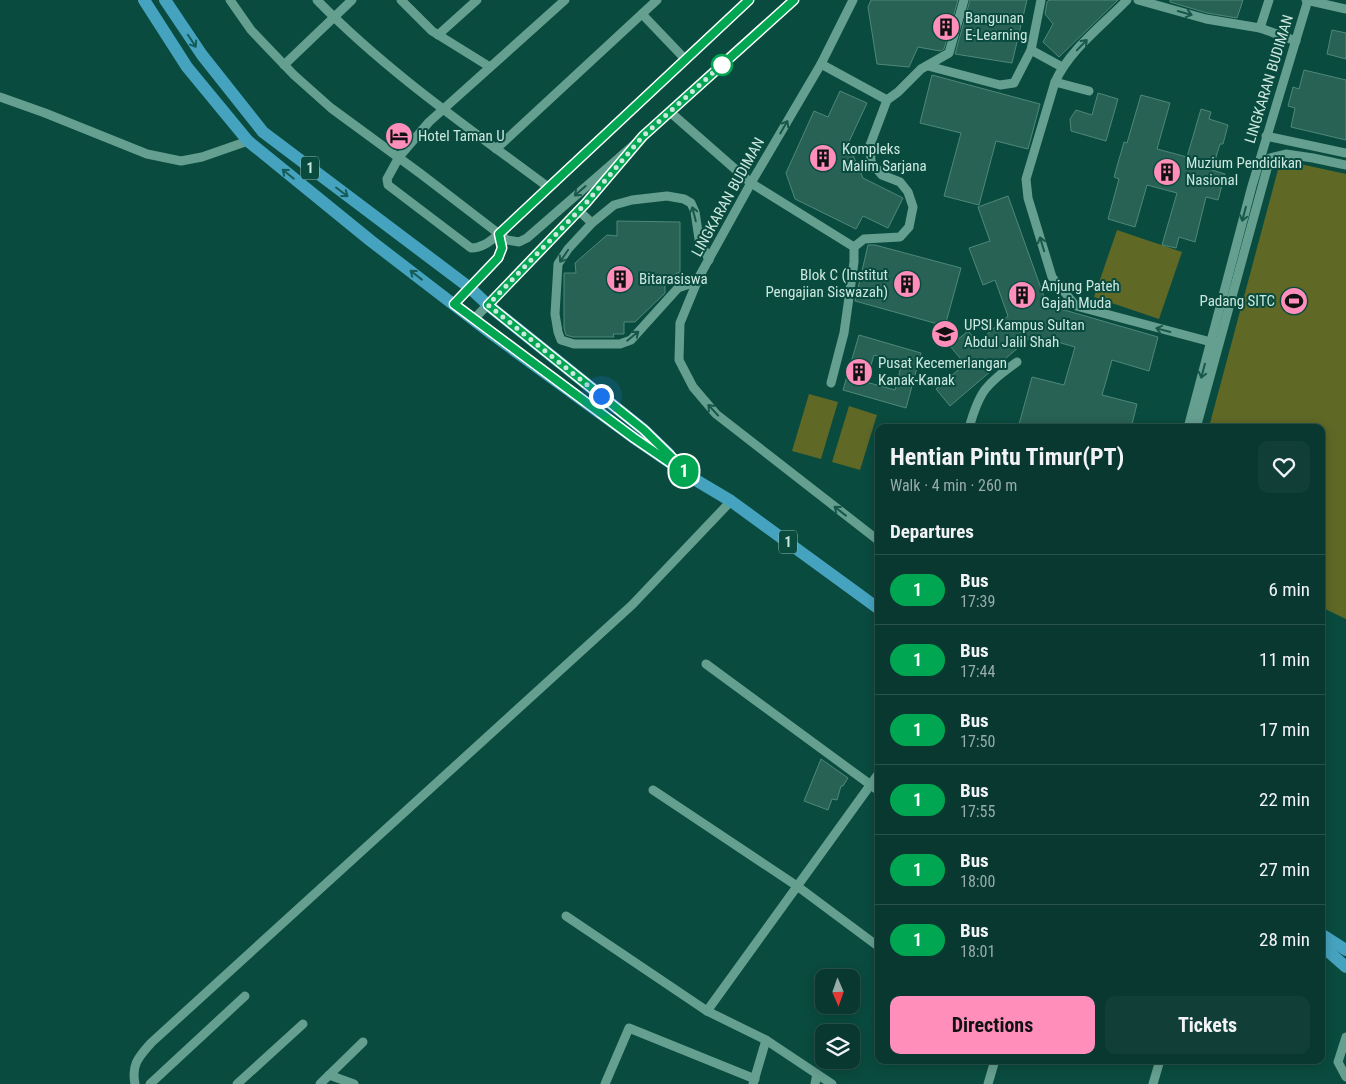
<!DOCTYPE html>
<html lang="en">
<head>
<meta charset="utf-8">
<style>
  body { margin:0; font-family:"Roboto Condensed",sans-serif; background:#113f37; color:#f1f3f6; height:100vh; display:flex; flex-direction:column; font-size:19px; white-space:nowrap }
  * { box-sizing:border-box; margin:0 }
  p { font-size:16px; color:#98acaa }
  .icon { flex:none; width:28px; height:28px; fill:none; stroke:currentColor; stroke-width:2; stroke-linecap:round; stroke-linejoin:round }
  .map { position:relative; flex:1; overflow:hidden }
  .panel { position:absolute; left:875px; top:424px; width:450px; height:640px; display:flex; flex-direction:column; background:#08382f; border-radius:10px; box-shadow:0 2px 12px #0003,0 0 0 1px #29524b }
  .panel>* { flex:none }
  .badge { padding:0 10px; border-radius:16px; font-size:18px; line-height:32px }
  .needle { width:32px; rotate:178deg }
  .controls { position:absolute; left:815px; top:969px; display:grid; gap:10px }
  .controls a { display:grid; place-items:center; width:45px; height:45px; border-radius:10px; background:#08382f; box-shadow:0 2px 12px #0003,0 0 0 1px #29524b; font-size:25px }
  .you { position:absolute; width:25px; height:25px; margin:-12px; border:4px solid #fff; border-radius:50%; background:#1a73e8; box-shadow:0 0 0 8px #1a73e833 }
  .map>.badge { position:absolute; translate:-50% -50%; box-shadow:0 0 0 2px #fff }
  h2 { padding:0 15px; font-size:19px; line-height:45px }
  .round { display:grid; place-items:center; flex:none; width:52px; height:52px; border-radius:10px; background:#113f37 }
  .head { display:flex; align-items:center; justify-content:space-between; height:85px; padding:0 15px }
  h1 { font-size:24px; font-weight:700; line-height:38px }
  .cta { display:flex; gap:10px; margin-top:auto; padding:10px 15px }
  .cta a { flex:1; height:58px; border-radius:10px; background:#ff8ebb; color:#111; font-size:20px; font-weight:700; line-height:58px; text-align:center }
  .cta a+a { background:#113f37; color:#f1f3f6 }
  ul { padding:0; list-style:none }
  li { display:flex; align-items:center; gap:15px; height:70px; padding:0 15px; border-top:1px solid #29524b }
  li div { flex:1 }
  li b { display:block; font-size:19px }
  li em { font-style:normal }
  li .badge { min-width:55px; font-weight:700; text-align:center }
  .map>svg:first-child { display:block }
  .green { fill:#5f6825 }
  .building { fill:#286254; stroke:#4e8879; fill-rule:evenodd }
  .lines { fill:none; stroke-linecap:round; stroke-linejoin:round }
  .minor { stroke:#659f90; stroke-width:9 }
  .major { stroke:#46a3bf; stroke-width:12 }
  .oneway { stroke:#18584b }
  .oneway2 { stroke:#165d59 }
  .line-casing { stroke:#fff; stroke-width:11 }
  .line { stroke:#00a651; stroke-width:8 }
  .walk { stroke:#cbe8df; stroke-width:5; stroke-dasharray:0 9 }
  .stop-dot { fill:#fff; stroke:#00a651; stroke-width:2.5 }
  .labels { text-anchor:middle; stroke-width:4; stroke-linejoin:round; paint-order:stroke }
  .shield { fill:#0a4b3f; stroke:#91b9af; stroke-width:1 }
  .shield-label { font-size:14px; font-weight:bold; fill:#cbe8df }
  .poi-label { font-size:15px; fill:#cbe8df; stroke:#0a4b3f; text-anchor:start }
  .street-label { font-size:15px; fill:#cbe8df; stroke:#0a4b3f }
</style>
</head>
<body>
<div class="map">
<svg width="1346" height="1084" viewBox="0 0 1346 1084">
  <rect width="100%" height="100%" fill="#0a4b3f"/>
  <g class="green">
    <path d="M1300,164L1346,174V619L1321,607V428L1209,427L1279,166Z"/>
    <path d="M1117,230L1182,252L1159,319L1094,297Z"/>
    <path d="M809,394L838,402L821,459L792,451Z"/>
    <path d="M849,406L877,415L860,470L832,462Z"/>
  </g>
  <g class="building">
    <path d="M871,0H958L944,49L940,51L918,47L909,67L877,64L868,7Z"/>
    <path d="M970,0H1027L1012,63L955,54Z"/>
    <path d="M1049,0H1118L1059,57L1043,42L1053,24L1045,14L1047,2Z"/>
    <path d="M1170,0H1243L1237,18L1207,13L1170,2Z"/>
    <path d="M1332,30L1346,33V59L1327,54Z"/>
    <path d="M1304,70L1346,80V140L1291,127L1295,108L1288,106L1293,87L1299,89Z"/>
    <path d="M932,75L1040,104L1028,149L996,141L979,205L944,196L961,133L920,123Z"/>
    <path d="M840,91L867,103L848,144L863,178L903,198L888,228L863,216L856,229L795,199L786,173L814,111L828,117Z"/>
    <path d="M1098,93L1118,99L1106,141L1071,131L1070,119L1076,110L1092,115Z"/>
    <path d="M1141,95L1170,103L1157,149L1187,157L1201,109L1211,112L1209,119L1228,125L1223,144H1220L1212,170L1225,174L1218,200L1206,197L1195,242L1179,237L1176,248L1162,245L1177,193L1147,185L1135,227L1108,219L1119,179L1114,177L1124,142L1127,143Z"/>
    <path d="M1008,196L1047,305L1158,337L1149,371L1112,360L1102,395L1137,404L1131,428H1018L1032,377L1064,385L1075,347L1033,335L950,406L936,389L965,364L950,346L968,331L978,342L1008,316L995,280L983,285L969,248L990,241L978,207Z"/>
    <path d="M617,221L680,222V273H676V282L673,284H665V293L635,322H624V334H613L614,337H573L566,335L564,328V273H576L575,263L607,235L617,236Z"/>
    <path d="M868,245H875L961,268L945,326L855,301Z"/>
    <path d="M859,335L921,353L906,408L843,390ZM874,355L902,363L895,390L866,382Z"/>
    <path d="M821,759L848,778L843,786H841L837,800L832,799L828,810L804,801Z"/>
  </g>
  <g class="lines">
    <g class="minor">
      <path d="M230,0L251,30L294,75L331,108L421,174L507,240L519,242L527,238L643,137"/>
      <path d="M317,0C386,71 469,128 548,187"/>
      <path d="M401,0L432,31L490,67"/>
      <path d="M565,0L429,122L399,157L387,179L388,185L471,248C483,248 490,241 499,234L749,0"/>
      <path d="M853,0L821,64L751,183L699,277L680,323L679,360L693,387L716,414L879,541"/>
      <path d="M1127,0C1102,26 1070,49 1055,82L1026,179L1028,198L1052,277L1076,306L1211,342"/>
      <path d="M1138,0L1206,19L1260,28L1296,41"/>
      <path d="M1306,0L1346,9"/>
      <path d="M642,14L685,59"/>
      <path d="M1260,28L1269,0"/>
      <path d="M438,35L477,0"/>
      <path d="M1031,50L1062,67"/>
      <path d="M821,64L887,100"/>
      <path d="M284,65L352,0"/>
      <path d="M928,66L1000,85L1014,83L1031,50L1041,0"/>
      <path d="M1055,82L1089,91"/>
      <path d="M0,97L45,113L147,154L181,161L202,157L248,141"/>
      <path d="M670,112L751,183L854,247V262L844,333L831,383"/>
      <path d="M1266,136L1346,153"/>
      <path d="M641,139L794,0"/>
      <path d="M496,149L657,0"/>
      <path d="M578,210L592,223"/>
      <path d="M854,247L864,239L900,237L909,227L913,207L908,192L900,182L882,175L871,162L870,145L887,100L898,92L921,69L949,53L964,0"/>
      <path d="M698,281L678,288L631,340L620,344H574L561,340L558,332L555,314L558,264L568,249L592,223L614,205L632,200L667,196L684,199L691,203L695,212L699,239L709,260"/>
      <path d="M454,305L499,258L502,248L499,234"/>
      <path d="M474,319L586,203L622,161"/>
      <path d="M969,428C980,389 986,385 1017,362"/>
      <path d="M1188,428L1252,186L1308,0"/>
      <path d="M1196,428L1270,158L1286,154L1313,158L1346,165"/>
      <path d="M706,664L879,791"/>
      <path d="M653,790L797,886L879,947"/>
      <path d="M566,916L707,1011L766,1040L832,1084"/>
      <path d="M707,1011L879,773"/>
      <path d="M1346,1037L1338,1062L1346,1077"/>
      <path d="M329,1075L354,1084"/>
      <path d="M135,1084C131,1064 139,1057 151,1043L632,605L731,501"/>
      <path d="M150,1084L245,996"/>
      <path d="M237,1084L303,1024"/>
      <path d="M320,1084L363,1042"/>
      <path d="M605,1084L629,1028L755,1079"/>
      <path d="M753,1084L766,1040"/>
      <path d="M815,1084L817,1074"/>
      <path d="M988,1084L995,1060"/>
      <path d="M1153,1084L1160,1060"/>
    </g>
    <g class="major">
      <path d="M144,0L187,67L248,141L371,241L492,334L634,438L694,479L731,501L879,609"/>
      <path d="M165,0L202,55L263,132L470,288L488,305L644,430L669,454"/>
      <path d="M1321,934L1346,950"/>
      <path d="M1321,945L1346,967"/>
    </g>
  </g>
  <defs><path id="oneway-shaft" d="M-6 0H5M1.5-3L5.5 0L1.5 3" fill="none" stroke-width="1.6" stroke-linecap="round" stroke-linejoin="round" transform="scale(1.25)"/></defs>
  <g class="oneway">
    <use href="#oneway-shaft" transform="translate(1185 13) rotate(16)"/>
    <use href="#oneway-shaft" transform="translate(1082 45) rotate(-46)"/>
    <use href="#oneway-shaft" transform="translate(784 127) rotate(-60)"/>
    <use href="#oneway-shaft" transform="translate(580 191) rotate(139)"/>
    <use href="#oneway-shaft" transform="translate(694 214) rotate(-104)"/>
    <use href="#oneway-shaft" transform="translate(1244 214) rotate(105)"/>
    <use href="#oneway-shaft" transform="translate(1042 244) rotate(-107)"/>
    <use href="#oneway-shaft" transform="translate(564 256) rotate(124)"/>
    <use href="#oneway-shaft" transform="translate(1163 330) rotate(-165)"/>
    <use href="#oneway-shaft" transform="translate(633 336) rotate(-39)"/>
    <use href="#oneway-shaft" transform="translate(1203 371) rotate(105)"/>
    <use href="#oneway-shaft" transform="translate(713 410) rotate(-133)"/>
    <use href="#oneway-shaft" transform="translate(840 511) rotate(-142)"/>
  </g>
  <g class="oneway2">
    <use href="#oneway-shaft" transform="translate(192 41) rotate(56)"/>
    <use href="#oneway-shaft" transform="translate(288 174) rotate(-141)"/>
    <use href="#oneway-shaft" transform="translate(342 192) rotate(37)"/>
    <use href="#oneway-shaft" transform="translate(416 275) rotate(-142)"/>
  </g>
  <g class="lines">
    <g class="line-casing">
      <path id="line" d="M749,0L499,234L502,248L498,258L454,304L634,438L694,479L644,430L488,305L586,203L643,136L794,0"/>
    </g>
    <use href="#line" class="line"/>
    <path class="walk" d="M601,396L488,305L586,203L643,136L725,62L722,65"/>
  </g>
  <defs>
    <g id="building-disc" transform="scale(1.4375)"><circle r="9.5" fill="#ff8ebb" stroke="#0a4b3f"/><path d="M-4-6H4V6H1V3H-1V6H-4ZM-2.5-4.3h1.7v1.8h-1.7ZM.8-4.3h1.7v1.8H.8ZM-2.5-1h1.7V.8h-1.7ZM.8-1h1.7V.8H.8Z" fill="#111"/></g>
    <g id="hotel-disc" transform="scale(1.4375)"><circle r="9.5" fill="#ff8ebb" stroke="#0a4b3f"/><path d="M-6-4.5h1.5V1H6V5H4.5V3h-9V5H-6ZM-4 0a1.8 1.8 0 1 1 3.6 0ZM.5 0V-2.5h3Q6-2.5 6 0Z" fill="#111"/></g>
    <g id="stadium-disc" transform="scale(1.4375)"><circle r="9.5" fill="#ff8ebb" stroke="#0a4b3f"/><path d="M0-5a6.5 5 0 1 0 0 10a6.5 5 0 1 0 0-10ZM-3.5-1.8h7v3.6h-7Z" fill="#111"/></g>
    <g id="university-disc" transform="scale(1.4375)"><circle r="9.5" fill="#ff8ebb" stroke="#0a4b3f"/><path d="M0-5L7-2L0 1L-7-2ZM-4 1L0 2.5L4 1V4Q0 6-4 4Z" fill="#111"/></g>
  </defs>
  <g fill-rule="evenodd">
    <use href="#building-disc" x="946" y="27"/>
    <use href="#hotel-disc" x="399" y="136"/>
    <use href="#building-disc" x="823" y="158"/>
    <use href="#building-disc" x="1167" y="172"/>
    <use href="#building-disc" x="620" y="279"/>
    <use href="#building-disc" x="907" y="284"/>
    <use href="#building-disc" x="1022" y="295"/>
    <use href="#stadium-disc" x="1294" y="301"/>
    <use href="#university-disc" x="945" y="334"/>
    <use href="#building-disc" x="859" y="372"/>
  </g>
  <circle class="stop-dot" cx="722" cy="65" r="10"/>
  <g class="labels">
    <g class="shield">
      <rect x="301" y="156.5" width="18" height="23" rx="4"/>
      <rect x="779" y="530.5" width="18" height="23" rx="4"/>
    </g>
    <g class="shield-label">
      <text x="310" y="173">1</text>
      <text x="788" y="547">1</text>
    </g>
    <g class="poi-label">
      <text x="965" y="23">Bangunan<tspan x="965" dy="17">E-Learning</tspan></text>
      <text x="418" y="141">Hotel Taman U</text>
      <text x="842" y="154">Kompleks<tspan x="842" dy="17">Malim Sarjana</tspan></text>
      <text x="1186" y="168">Muzium Pendidikan<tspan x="1186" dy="17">Nasional</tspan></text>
      <text x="888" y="280" text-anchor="end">Blok C (Institut<tspan x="888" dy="17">Pengajian Siswazah)</tspan></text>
      <text x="639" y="284">Bitarasiswa</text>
      <text x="1041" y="291">Anjung Pateh<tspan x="1041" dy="17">Gajah Muda</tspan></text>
      <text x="1275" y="306" text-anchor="end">Padang SITC</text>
      <text x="964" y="330">UPSI Kampus Sultan<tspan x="964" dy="17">Abdul Jalil Shah</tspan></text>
      <text x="878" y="368">Pusat Kecemerlangan<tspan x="878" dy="17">Kanak-Kanak</tspan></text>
    </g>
    <g class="street-label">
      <text transform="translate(1269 79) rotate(-73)" y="5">LINGKARAN BUDIMAN</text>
      <text transform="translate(728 197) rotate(-61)" y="5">LINGKARAN BUDIMAN</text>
    </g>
  </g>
</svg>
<div class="controls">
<a><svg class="needle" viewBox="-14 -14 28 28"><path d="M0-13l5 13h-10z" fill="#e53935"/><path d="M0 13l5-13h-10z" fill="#98acaa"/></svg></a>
<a><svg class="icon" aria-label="layers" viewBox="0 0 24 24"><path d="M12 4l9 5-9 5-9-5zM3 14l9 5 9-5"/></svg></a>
</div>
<div class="you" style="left:601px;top:396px"></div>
<b class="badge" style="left:684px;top:471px;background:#00a651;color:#fff">1</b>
<section class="panel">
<div class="head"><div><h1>Hentian Pintu Timur(PT)</h1><p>Walk · 4 min · 260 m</p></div><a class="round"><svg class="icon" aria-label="heart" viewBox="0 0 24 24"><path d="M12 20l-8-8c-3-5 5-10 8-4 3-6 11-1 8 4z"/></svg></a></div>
<h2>Departures</h2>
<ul>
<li><span class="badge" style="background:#00a651;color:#fff">1</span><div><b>Bus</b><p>17:39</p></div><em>6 min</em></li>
<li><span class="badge" style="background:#00a651;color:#fff">1</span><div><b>Bus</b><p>17:44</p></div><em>11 min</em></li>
<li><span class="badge" style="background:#00a651;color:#fff">1</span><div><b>Bus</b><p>17:50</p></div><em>17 min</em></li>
<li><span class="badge" style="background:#00a651;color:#fff">1</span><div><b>Bus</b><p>17:55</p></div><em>22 min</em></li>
<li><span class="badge" style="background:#00a651;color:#fff">1</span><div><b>Bus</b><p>18:00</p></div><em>27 min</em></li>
<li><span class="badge" style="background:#00a651;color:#fff">1</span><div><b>Bus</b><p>18:01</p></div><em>28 min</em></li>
</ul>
<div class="cta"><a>Directions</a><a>Tickets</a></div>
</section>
</div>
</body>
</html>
